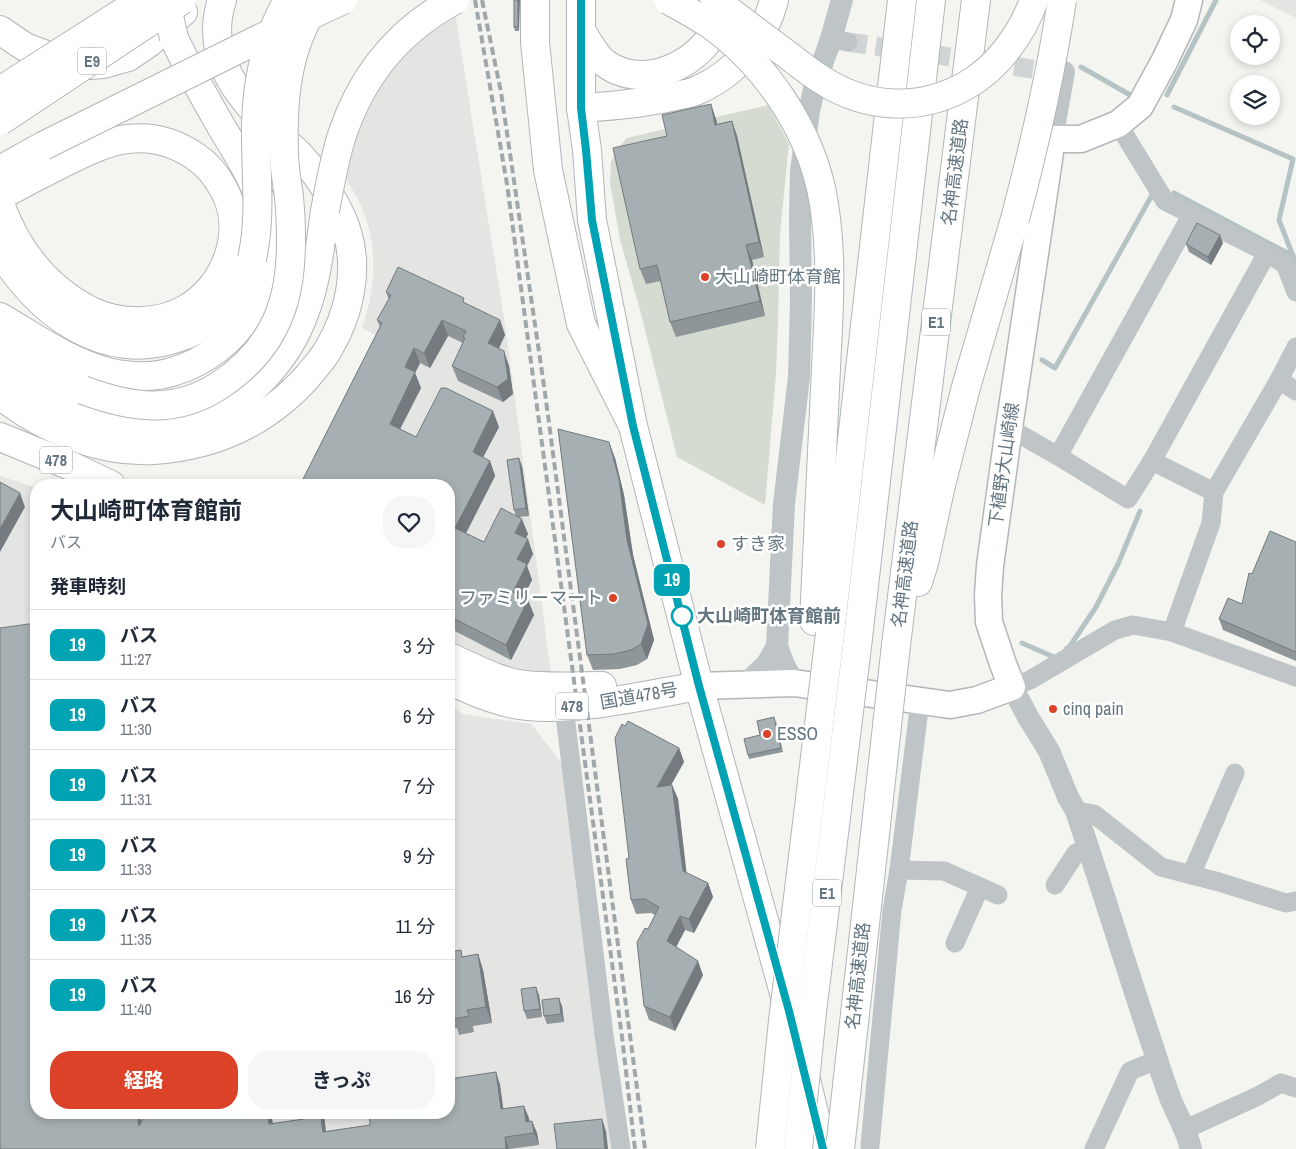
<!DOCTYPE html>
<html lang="ja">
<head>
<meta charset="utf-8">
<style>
  body { margin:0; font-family:"Archivo Narrow","Noto Sans JP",sans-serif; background:#f6f6f7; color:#1f2937; height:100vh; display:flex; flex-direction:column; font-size:19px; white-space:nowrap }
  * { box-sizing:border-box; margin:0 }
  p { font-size:16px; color:#747a83 }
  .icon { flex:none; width:28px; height:28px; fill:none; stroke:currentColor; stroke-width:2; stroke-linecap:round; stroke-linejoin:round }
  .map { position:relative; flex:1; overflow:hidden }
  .details { position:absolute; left:30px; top:479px; width:425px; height:640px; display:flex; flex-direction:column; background:#fff; border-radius:20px; box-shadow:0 2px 8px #0003 }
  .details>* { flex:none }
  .badge { padding:0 10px; border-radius:8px; font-size:18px; line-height:32px }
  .buttons { position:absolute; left:1230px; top:15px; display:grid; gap:10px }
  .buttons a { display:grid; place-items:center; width:50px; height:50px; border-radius:50%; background:#fff; box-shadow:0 2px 8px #0003; font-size:25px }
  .map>.badge { position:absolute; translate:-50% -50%; box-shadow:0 0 0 2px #fff }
  h2 { padding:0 20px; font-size:19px; line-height:45px }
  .round { display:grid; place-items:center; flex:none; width:52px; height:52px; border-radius:20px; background:#f6f6f7 }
  .head { display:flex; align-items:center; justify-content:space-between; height:85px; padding:0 20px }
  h1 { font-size:24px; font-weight:700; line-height:38px }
  .button { display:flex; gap:10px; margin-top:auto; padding:10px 20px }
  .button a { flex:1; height:58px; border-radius:20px; background:#dc4228; color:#fff; font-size:20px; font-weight:700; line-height:58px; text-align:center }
  .button a+a { background:#f6f6f7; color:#1f2937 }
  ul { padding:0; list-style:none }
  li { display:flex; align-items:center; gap:15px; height:70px; padding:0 20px; border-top:1px solid #e0e1e3 }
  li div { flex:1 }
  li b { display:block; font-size:19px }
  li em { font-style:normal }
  li .badge { min-width:55px; font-weight:700; text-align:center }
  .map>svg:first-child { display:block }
  .built { fill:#e4e5e3 }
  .green { fill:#d5dbd1 }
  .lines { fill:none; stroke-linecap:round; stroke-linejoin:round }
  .stream { stroke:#b5c3c5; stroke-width:5 }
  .minor-tunnel { stroke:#d0d4d4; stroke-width:19; stroke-dasharray:19 9; stroke-linecap:butt }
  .secondary-casing { stroke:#b2b7ba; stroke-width:29 }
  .trunk-casing { stroke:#b2b6b8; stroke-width:30 }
  .motorway-casing { stroke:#b2b6b8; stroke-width:30 }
  .minor { stroke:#bfc4c6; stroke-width:19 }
  .tertiary { stroke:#bfc4c6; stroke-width:22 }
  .secondary { stroke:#fff; stroke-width:26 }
  .trunk { stroke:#fff; stroke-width:28 }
  .motorway { stroke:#fff; stroke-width:28 }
  .rail { stroke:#a0a7ab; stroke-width:4; stroke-dasharray:8 4; stroke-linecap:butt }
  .motorway-bridge-casing { stroke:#b2b6b8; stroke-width:30; stroke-linecap:butt }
  .motorway-bridge { stroke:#fff; stroke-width:28 }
  .wall { fill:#8f9699 }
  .shaded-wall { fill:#747a7d }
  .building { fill:#a6afb2; stroke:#747a7d }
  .line-casing { stroke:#fff; stroke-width:11 }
  .line { stroke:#00a3b4; stroke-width:8 }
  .poi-dot { fill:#dc4228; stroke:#fff; stroke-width:2 }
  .stop-dot { fill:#fff; stroke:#00a3b4; stroke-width:2.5 }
  .labels { text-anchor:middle; stroke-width:5; stroke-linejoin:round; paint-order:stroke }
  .shield { fill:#fff; stroke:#929fa6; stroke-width:1 }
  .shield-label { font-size:16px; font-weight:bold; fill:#647680 }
  .street-label { font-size:18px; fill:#647680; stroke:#fff }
  .poi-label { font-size:18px; fill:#647680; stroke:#fff; text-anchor:start }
  .stop-label { font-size:18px; font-weight:bold; fill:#647680; stroke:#fff; text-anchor:start }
</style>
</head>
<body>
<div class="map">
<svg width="1296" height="1149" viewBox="0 0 1296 1149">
  <rect width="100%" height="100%" fill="#f4f4f0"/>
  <g class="built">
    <path d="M1260,0H1296V18Z"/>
    <path d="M455,13L506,331L551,674L547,679L449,651V485H301L377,336L362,328L370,301L373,277V252L370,232L364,213L357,197L344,177L352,125L406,46Z"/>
    <path d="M0,476L36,488V1112H449V705L463,714L531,724L562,763L611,1149H0Z"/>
  </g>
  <path class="green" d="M768,105L789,144L780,233L778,324L776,374L765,505L677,457L641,314L620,239L610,183L611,162L616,151L627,138Z"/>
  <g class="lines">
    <g class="stream">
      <path d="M1081,67L1132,96"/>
      <path d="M1167,95L1216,0"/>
      <path d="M1174,107L1293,159L1279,220L1293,256"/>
      <path d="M1174,193L1293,256L1296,264"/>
      <path d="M1042,360L1055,368L1152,195"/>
      <path d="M1022,643L1056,658"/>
      <path d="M1066,649L1070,646L1096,607L1119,562L1140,511"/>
    </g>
    <path class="minor-tunnel" d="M848,42L1039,70"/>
    <g class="secondary-casing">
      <path id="secondary" d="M699,686L794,683L950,705L977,700L1012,687L1003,664L989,622L988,595L990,566L1009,428L1052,139H1081L1118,124L1140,106L1164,62L1184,20L1189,0"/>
    </g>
    <g class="trunk-casing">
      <g id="trunk">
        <path d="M581,0V108L587,150L592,220L633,426L699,686L789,1011L823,1149"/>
        <path d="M0,437L71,466L111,485"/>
        <path d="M449,657C473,667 498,682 525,685C550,688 576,686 602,686"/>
        <path d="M449,679C456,684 465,687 473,691C488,697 511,705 528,706C583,711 645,695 699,686"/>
      </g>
    </g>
    <g class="motorway-casing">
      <g id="motorway">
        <path d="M535,0V42L548,170L581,324L633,426"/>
        <path d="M0,30L25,47L65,62L90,65L103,64L128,57L150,42L183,12"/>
        <path d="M581,30C588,42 595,56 606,64C650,95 716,56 724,6"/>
        <path d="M581,108C614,106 648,103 680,95C686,94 692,93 698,90C736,73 764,40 774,0"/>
        <path d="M0,170L43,146"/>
        <path d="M0,196C22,184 45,172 67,161C86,152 107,141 128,139C152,136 176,143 196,157C208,165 216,175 223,188C247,229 227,286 186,309C158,325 120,325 91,311C46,288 17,251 0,204"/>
        <path d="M0,250C36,312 105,365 180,337C200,330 219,317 232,300C241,287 246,273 252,259"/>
        <path d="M0,317C34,337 69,362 108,372C129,377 154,378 175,371C237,352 278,288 267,224C261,190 240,157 222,128C205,98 188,69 174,38"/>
        <path d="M0,340L47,372L83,390"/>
        <path d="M0,366C32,388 65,411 103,422C113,424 123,425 133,426C156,428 179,426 201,419C248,403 287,360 304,314C317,281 320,246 325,211"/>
        <path d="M0,395C43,429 99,453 154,450C215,446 267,422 308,376C315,367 324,358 329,348C349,314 359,271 347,232C340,209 320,177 303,159C297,151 288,145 281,138C241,100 203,59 222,0"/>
        <path d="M918,582L924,563L941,485L966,387L1015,219"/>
        <path d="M814,621L827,347"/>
        <path d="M830,634L902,0"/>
        <path d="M858,638L931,0"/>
        <path d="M896,645L976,0"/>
      </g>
    </g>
    <g class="minor">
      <path d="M831,39L848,42"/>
      <path d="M1118,124L1165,201L1258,248L1285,264L1296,292"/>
      <path d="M1279,380L1296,391"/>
      <path d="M1009,428L1058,456L1128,499L1152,461L1214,492L1279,380L1296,347"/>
      <path d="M1058,456L1192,214"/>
      <path d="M1152,461L1267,253"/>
      <path d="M1172,632L1211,523L1214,492"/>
      <path d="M1012,687L1030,680L1115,630L1133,625L1172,632L1296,677"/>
      <path d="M564,707L604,1035L621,1149"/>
      <path d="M1076,811L1094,814L1161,867L1219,882L1286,903L1296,901"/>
      <path d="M899,870L944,871L998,895"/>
      <path d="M1191,875L1235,773"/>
      <path d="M1055,885L1076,853L1088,848"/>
      <path d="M955,943L980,887"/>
      <path d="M1186,1129L1258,1096L1281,1083L1296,1088"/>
      <path d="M870,1146L892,910L899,870L920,701"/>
      <path d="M1094,1149L1130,1071L1157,1060"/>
    </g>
    <g class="tertiary">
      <path d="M1052,139L1064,72"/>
      <path d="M794,683L784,665L777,646L784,504L799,377L801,300L800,218L801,171L809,111L816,81L831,39L842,0"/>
      <path d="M745,685L767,664L777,646"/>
      <path d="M1012,687L1028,717L1049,751L1068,797L1076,811C1103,891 1128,973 1155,1053C1160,1069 1165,1085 1171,1100C1178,1117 1187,1131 1191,1149"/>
    </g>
    <use href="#secondary" class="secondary"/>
    <use href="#trunk" class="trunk"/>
    <use href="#motorway" class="motorway"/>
    <g class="rail">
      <path d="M475,0L507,184L622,1037L635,1149"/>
      <path d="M482,0L501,92L545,393L645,1149"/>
    </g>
    <g class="motorway-bridge-casing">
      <g id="motorway-bridge">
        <path d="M167,0L169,16L174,38"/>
        <path d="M668,0C683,8 697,16 711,25C764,63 806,124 821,188C832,240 830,294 827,347"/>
        <path d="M715,0C738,18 761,35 785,53C797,62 809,72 822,80C867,109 920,112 967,85C998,67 1022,34 1034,0"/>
        <path d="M0,91L142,0"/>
        <path d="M0,121L182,0"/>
        <path d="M43,146L261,38L343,0"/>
        <path d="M325,211C330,185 334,160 342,135C362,75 398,30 455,0"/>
        <path d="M1015,219C1034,147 1051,74 1062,0"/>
        <path d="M252,259C262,214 255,170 256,125C257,81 266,38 288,0"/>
        <path d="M83,390C131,408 175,415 220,385C290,339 296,274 289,197C287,182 284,167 284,152C282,98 287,47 318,0"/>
        <path d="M770,1149L783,1021L830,634"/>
        <path d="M798,1149L812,1012L858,638"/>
        <path d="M840,1149L896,645"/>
      </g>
    </g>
    <use href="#motorway-bridge" class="motorway-bridge"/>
  </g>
  <g class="wall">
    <path d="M514,0L519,31H515L514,27Z"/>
    <path d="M716,119L717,124L732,121L737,136L764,257L752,260L765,316L676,337L670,322L661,281L646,284L640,269L667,136Z"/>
    <path d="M1223,243L1211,265L1189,252L1186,244Z"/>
    <path d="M386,292L466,304L500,320L505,335L499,348L509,366L513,394L503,402L458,381L452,366L463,343L448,336L430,368L420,363L415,373L421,388L400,429L416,437L499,427L483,457L490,461L495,476L466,533L484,542L516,516L514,510L522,466L529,516L519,517L528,534L526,538L533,554L527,566L532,580L523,597L528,600L534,615L511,660L449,628V485H300L380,327L377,320L389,300Z"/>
    <path d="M615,458L624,495L633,555L654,640L647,659L637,665L620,669L593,670L587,655Z"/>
    <path d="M1296,542V661L1223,630L1219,619L1242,604L1252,574Z"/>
    <path d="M776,721L783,752L749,759L748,755L760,735Z"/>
    <path d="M679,748L684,762L671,785H672L678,799L686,873L708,883L713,897L694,933L685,930L676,947L703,975L675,1031L649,1020L644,1006L648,929L655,915L651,913L636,914L631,900L629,858Z"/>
    <path d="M449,952L464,957L478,954L483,970L492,1023L473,1026L474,1032L459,1035L457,1028L449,1029Z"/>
    <path d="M539,995L542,1017L527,1019L524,1011Z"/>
    <path d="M562,1006L564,1022L547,1024L544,1016Z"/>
    <path d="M496,1072L500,1085L503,1109L524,1106L529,1121L537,1133L539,1145L510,1149H0L141,1122L272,1119L273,1124L304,1119L324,1115L326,1131L370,1125Z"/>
  </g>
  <g class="shaded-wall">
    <path d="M518,0H520L519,31L518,27Z"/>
    <path d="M711,104L716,119L721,140L715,125Z"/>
    <path d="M732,121L737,136L764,257L759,242Z"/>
    <path d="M1220,235L1223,243L1211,265L1208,257Z"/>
    <path d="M746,245L752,260L765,316L760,301Z"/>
    <path d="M442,320L448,336L430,368L424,353Z"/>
    <path d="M500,320L505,335L494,359L488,343Z"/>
    <path d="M414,348L420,363L415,373L421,388L395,439L390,424L405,367Z"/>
    <path d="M504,351L509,366L513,394L503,402L497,387Z"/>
    <path d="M493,411L499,427L478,467L473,452Z"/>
    <path d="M609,442L615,458L624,495L633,555L654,640L647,659L641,644L627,540Z"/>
    <path d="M519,458L522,466L529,516L526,508Z"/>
    <path d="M490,461L495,476L461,543L455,528Z"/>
    <path d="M20,493L25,507L0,552V529Z"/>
    <path d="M522,519L528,534L520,548L515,533Z"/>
    <path d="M528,539L533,554L527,566L532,580L518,607L513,592L517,559Z"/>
    <path d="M528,600L534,615L511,660L506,645Z"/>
    <path d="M679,748L684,762L662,801L657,787Z"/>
    <path d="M672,785L678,799L688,885L683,871Z"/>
    <path d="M708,883L713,897L694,933L689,919Z"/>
    <path d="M680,916L685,930L672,955L667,941Z"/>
    <path d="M478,954L483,970L492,1023L486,1007Z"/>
    <path d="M698,961L703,975L675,1031L670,1017Z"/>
    <path d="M536,987L539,995L542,1017L540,1009Z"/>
    <path d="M559,998L562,1006L564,1022L561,1014Z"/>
    <path d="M496,1072L500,1085L505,1121L501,1109Z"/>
    <path d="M524,1106L529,1118L531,1134L526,1122Z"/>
    <path d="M137,1112H140L144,1138L139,1126Z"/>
    <path d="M268,1112H270L272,1119L274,1136L269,1124Z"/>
    <path d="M320,1112H323L324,1115L327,1144L323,1132Z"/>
    <path d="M602,1119L606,1131L608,1149H605Z"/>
    <path d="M532,1121L537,1133L539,1145L534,1133Z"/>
    <path d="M505,1137L509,1149H506Z"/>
  </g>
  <g class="building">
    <rect x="514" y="0" width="4" height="27"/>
    <path d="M711,104L715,125L732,121L759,242L746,245L760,301L670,322L657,265L640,269L613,148L667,136L662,115Z"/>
    <path d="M1197,223L1220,235L1208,257L1186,244Z"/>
    <path d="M398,267L464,298L463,302L500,320L488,343L504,351L508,379L497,387L452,366L465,338L463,337L466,331L442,320L424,353L414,348L405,367L415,372L390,424L416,437L441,388H446L493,411L473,452L490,461L455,528L484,542L501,508L522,519L515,533L528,539L517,559L527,564L513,592L528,600L506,645L449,616V485H300L382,323L377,320L391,295L386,292Z"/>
    <path d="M558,429L609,442L619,479L627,540L648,624L641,644L631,650L614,654L587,655Z"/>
    <path d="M519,458L526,508L514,510L507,460Z"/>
    <path d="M0,482L20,493L0,529Z"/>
    <path d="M1270,531L1296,542V652L1219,619L1228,598L1242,604L1249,573L1252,574Z"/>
    <path d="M36,623V1112H137L139,1126L147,1112H268L269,1124L304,1119L303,1112H320L323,1132L370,1125L369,1112H449V1079L496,1072L501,1109L524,1106L526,1122L532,1121L534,1133L505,1137L506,1149H0V628Z"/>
    <path d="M774,717L781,748L748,755L744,739L760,735L757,721Z"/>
    <path d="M628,721L679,748L657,787L672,785L683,871L708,883L689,919L680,916L667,941L698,961L670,1017L644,1006L637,942L645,928L648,929L659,907L645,899L631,900L626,859L629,858L615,738L622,724L625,726Z"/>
    <path d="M461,950L462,957L478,954L486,1007L467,1010L469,1016L453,1019L452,1012L449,1013V952Z"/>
    <path d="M536,987L540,1009L524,1011L521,989Z"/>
    <path d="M559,998L561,1014L544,1016L542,1000Z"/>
    <path d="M602,1119L605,1149H557L554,1124Z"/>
  </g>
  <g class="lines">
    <g class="line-casing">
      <path id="line" d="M581,0V108L586,150L592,220L633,426L699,686L789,1011L823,1149"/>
    </g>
    <use href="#line" class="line"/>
  </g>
  <g class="poi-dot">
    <circle cx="705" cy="277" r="5"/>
    <circle cx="721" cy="544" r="5"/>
    <circle cx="613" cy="598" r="5"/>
    <circle cx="1053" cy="709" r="5"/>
    <circle cx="767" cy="734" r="5"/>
  </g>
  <circle class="stop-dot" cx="682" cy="616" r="10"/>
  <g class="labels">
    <g class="shield">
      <rect x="78" y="47.5" width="28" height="27" rx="4"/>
      <rect x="922" y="308.5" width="28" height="27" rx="4"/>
      <rect x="40" y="446.5" width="32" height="27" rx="4"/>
      <rect x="556" y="692.5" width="32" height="27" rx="4"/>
      <rect x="813" y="879.5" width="28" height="27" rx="4"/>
    </g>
    <g class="shield-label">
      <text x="92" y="67">E9</text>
      <text x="936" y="328">E1</text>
      <text x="56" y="466">478</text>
      <text x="572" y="712">478</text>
      <text x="827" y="899">E1</text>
    </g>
    <g class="street-label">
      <text transform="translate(955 172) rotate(-83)" y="6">名神高速道路</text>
      <text transform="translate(1004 465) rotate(-82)" y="6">下植野大山崎線</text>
      <text transform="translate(905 574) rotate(-83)" y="6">名神高速道路</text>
      <text transform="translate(639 696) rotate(-10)" y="6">国道478号</text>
      <text transform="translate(858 976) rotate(-84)" y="6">名神高速道路</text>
    </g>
    <g class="poi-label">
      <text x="715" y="283">大山崎町体育館</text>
      <text x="731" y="550">すき家</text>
      <text x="603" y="604" text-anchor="end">ファミリーマート</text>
      <text x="1063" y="715">cinq pain</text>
      <text x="777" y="740">ESSO</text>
    </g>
    <g class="stop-label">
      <text x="697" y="622">大山崎町体育館前</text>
    </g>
  </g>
</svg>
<div class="buttons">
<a><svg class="icon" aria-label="locate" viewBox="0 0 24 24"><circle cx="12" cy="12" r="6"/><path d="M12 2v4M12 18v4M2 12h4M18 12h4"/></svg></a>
<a><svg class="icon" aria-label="layers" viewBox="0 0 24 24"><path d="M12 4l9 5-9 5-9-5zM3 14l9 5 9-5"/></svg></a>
</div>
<b class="badge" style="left:672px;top:580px;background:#00a3b4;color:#fff">19</b>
<section class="details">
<div class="head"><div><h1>大山崎町体育館前</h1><p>バス</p></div><a class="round"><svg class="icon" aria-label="heart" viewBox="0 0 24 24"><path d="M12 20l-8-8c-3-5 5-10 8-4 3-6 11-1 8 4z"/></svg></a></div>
<h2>発車時刻</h2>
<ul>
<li><span class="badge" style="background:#00a3b4;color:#fff">19</span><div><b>バス</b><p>11:27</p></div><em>3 分</em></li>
<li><span class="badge" style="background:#00a3b4;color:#fff">19</span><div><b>バス</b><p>11:30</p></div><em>6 分</em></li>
<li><span class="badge" style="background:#00a3b4;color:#fff">19</span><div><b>バス</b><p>11:31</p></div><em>7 分</em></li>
<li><span class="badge" style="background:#00a3b4;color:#fff">19</span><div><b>バス</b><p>11:33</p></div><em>9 分</em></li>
<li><span class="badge" style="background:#00a3b4;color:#fff">19</span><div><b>バス</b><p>11:35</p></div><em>11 分</em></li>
<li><span class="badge" style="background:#00a3b4;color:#fff">19</span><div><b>バス</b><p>11:40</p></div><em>16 分</em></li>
</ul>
<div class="button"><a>経路</a><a>きっぷ</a></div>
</section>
</div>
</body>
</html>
